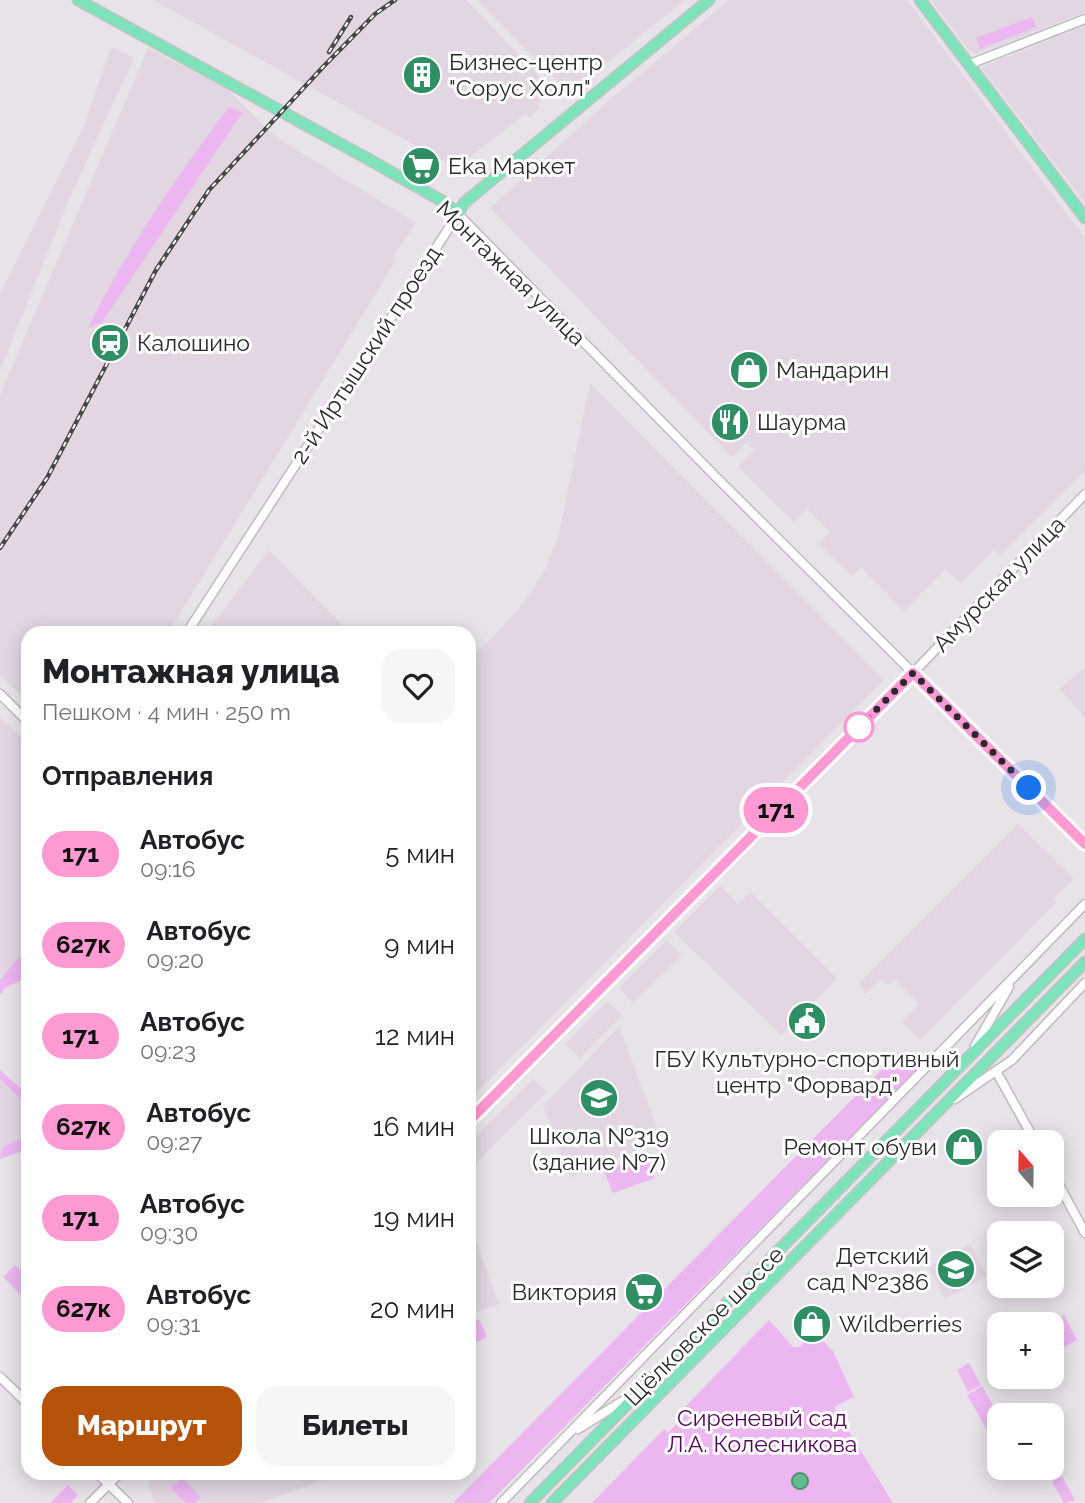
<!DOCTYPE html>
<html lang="ru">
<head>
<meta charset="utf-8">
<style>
  body { margin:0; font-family:Raleway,sans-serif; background:#f6f6f6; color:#202124; height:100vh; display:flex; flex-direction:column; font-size:26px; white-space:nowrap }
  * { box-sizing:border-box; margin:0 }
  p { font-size:23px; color:#757577 }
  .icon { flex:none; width:38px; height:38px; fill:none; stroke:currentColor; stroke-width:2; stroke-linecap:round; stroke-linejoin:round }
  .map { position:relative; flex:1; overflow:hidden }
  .panel { position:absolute; left:21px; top:626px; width:455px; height:854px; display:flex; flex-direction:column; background:#fff; border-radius:21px; box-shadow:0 4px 18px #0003 }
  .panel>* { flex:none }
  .badge { padding:0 14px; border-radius:23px; font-size:24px; line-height:46px }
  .needle { width:46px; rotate:340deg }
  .buttons { position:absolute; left:987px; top:1130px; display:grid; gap:14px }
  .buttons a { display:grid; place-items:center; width:77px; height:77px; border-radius:14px; background:#fff; box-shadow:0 4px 18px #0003; font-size:35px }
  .you { position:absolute; width:35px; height:35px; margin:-18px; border:5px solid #fff; border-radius:50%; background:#1a73e8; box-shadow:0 0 0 10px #1a73e833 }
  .map>.badge { position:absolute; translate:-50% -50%; box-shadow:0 0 0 4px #fff }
  h2 { padding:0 21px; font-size:26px; line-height:63px }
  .round { display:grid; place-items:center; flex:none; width:74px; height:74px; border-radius:21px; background:#f6f6f6 }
  .summary { display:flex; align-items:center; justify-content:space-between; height:119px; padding:0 21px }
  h1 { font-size:33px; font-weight:800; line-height:52px }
  .primary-button { display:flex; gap:14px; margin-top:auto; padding:14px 21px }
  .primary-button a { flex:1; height:80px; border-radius:21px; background:#b45309; color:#fff; font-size:28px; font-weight:800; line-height:80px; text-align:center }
  .primary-button a+a { background:#f6f6f6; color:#202124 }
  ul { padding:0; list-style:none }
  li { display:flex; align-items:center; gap:21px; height:91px; padding:0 21px }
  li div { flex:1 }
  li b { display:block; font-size:26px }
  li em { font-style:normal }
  li .badge { min-width:77px; font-weight:700; text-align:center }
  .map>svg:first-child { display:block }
  .built { fill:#e1d6e2 }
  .green { fill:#ecb6f1 }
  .water { fill:#61bc91; stroke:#509072; stroke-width:2 }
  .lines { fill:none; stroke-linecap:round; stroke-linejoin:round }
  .minor-casing { stroke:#c0bac0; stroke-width:11 }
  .major-casing { stroke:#c3c3c3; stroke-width:13 }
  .minor { stroke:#fff; stroke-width:8 }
  .major { stroke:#7ee2bc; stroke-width:10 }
  .rail-casing { stroke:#474547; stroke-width:4.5 }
  .rail { stroke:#fff; stroke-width:2; stroke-dasharray:5; stroke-linecap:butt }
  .line-casing { stroke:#fff; stroke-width:16 }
  .line { stroke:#ff9ad2; stroke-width:10 }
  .walk { stroke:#2a282a; stroke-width:7; stroke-dasharray:0 12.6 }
  .stop-dot { fill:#fff; stroke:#ff9ad2; stroke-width:3.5 }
  .labels { text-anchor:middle; stroke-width:6; stroke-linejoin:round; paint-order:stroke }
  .poi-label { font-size:23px; fill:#2a282a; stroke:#fff; text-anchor:start }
  .street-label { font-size:23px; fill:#2a282a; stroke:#fff }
  .park-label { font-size:23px; fill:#4f0657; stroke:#fff }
</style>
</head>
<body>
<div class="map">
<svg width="1085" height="1503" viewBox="0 0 1085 1503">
  <rect width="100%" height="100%" fill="#e8e3e9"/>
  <g class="built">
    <path d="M153,0H466L553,90L537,104L540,107L530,118L525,114L456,168Z"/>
    <path d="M477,0H685L569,93Z"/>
    <path d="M729,0H907L1085,238V471L1000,555L994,550L961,584L945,569L904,611L861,567L852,576L819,544L830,532L807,509L794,522L738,467L755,450L747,442L732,457L490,208L604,105Z"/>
    <path d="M931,0H1085V12L977,54L968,49Z"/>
    <path d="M1085,26V203L981,67Z"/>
    <path d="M111,47L134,58L69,199L0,371V294L84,126Z"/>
    <path d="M148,48L227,89L269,131L287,144L416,223L392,258L395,261L379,288L168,633L28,634V702L0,675V395Z"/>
    <path d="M590,383L884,680L469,1100V656L489,641L522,605L544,572L559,534Z"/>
    <path d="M269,550L350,633H206Z"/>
    <path d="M1085,667V718L1060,689Z"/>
    <path d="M0,717L28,745V965L13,983L0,973Z"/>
    <path d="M1018,824L1074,879L1053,899L1056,903L920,1040L902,1022L919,1004L894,979L887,985L882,979L865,994L859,983Z"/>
    <path d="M720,886L738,904L750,892L837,979L781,1035L674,932Z"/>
    <path d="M667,940L682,955L633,1003L619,988Z"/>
    <path d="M607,1001L622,1015L580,1058L565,1044Z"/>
    <path d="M619,1027L662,1141L570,1177L543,1106Z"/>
    <path d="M0,1077L21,1095L28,1088V1144L0,1159Z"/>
    <path d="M533,1079L547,1092L471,1168L469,1143Z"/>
    <path d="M469,1221L499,1304L469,1315Z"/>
    <path d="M970,1244L987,1276L945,1299L928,1267Z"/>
    <path d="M158,1474H339L261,1503H155L148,1484Z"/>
  </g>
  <g class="green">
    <path d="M1032,17L1036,27L980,49L976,38Z"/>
    <path d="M229,107L242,113L102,322L88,328C127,249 176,177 229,107Z"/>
    <path d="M18,958L28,959V977L5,988L0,995V980Z"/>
    <path d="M899,1052L917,1070L489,1503H453Z"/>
    <path d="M0,1070L28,1095V1106L0,1079Z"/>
    <path d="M28,1135V1149L0,1159L3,1147Z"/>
    <path d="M646,1155L655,1178L613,1193L604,1171Z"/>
    <path d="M15,1265L28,1277V1292L23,1297L3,1277Z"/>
    <path d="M1064,1315L1077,1340L1062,1348L1049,1324Z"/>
    <path d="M479,1319L487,1337L469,1346V1323Z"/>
    <path d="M769,1320L793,1347H800L805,1338L817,1335L833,1351L854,1397L834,1407L893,1503H592L664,1429L668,1433L686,1414L682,1410Z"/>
    <path d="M969,1363L981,1385L968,1392L957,1370Z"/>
    <path d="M982,1386L999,1416V1425L988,1432L967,1395Z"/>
    <path d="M1062,1476L1075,1500L1064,1503L1052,1482Z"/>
    <path d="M182,1478L201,1497L195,1503H186L171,1488Z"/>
    <path d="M68,1485L78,1495L71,1503H50Z"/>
  </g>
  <circle class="water" cx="800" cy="1481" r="8"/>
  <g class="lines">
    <g class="minor-casing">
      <g id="minor">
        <path d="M970,64L1085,19"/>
        <path d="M186,634L458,214L715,476L1085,844"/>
        <path d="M0,694L28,722"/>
        <path d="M975,1046L1009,987"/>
        <path d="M996,1071L1036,1143"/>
        <path d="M955,1099L1012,1060L1085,983"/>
        <path d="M469,1120L913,673L1085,494"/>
        <path d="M1052,1172L1085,1233"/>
        <path d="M0,1377L28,1404"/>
        <path d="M578,1429L629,1397"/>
        <path d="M98,1474L128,1503"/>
        <path d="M90,1503L119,1474"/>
        <path d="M501,1503L1085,904"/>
      </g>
    </g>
    <g class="major-casing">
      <g id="major">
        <path d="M78,0L368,159L444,202L458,214L464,203L709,0"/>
        <path d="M920,0L1085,218"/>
        <path d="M530,1503L1085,939"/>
        <path d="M552,1503L1085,962"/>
      </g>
    </g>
    <use href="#minor" class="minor"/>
    <use href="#major" class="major"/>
    <g class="rail-casing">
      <g id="rail">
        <path d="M329,52L351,17"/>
        <path d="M0,548L47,478L156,270L209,190L323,67L375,14L395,0"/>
      </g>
    </g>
    <use href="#rail" class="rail"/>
  </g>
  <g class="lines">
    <g class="line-casing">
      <path id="line" d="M469,1121L913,673L1085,844"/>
    </g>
    <use href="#line" class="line"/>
    <path class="walk" d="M859,727L913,673L1029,788"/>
  </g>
  <defs>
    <g id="building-disc" transform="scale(2.0125)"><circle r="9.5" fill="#308e65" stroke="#fff"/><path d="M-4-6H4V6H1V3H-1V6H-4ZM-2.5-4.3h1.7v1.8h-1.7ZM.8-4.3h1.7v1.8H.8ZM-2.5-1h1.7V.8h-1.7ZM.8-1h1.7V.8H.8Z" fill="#fff"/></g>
    <g id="supermarket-disc" transform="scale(2.0125)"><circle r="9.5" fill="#308e65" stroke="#fff"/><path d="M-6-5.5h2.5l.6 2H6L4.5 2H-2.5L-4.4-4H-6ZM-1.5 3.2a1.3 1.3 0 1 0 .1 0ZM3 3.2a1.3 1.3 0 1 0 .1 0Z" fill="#fff"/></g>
    <g id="station-disc" transform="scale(2.0125)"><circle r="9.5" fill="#308e65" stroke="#fff"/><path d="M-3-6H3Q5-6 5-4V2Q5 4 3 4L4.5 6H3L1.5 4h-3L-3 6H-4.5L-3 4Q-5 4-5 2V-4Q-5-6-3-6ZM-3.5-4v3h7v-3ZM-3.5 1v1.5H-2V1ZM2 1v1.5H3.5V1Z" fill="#fff"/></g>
    <g id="shop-disc" transform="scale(2.0125)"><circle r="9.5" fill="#308e65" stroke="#fff"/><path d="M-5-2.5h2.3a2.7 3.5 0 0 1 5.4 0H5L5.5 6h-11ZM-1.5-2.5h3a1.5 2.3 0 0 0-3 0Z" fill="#fff"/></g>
    <g id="restaurant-disc" transform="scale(2.0125)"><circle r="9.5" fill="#308e65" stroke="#fff"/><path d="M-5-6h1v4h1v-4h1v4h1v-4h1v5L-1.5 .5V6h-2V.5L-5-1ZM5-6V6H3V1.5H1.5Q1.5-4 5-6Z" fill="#fff"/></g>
    <g id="civic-disc" transform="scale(2.0125)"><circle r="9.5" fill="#308e65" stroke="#fff"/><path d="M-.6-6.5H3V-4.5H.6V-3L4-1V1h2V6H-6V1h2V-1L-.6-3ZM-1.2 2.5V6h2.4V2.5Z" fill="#fff"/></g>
    <g id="school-disc" transform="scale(2.0125)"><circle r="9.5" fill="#308e65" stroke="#fff"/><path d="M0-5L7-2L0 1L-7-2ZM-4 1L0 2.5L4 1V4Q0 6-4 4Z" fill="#fff"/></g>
  </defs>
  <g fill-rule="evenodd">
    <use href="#building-disc" x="422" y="75"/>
    <use href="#supermarket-disc" x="421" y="166"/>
    <use href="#station-disc" x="110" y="343"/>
    <use href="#shop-disc" x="749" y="370"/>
    <use href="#restaurant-disc" x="730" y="422"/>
    <use href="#civic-disc" x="807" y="1021"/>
    <use href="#school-disc" x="599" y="1098"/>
    <use href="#shop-disc" x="964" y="1147"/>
    <use href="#school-disc" x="956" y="1269"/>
    <use href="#supermarket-disc" x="644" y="1292"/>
    <use href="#shop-disc" x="812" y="1324"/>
  </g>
  <circle class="stop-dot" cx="859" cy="727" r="14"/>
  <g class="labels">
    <g class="poi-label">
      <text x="449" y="70">Бизнес-центр<tspan x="449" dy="26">"Сорус Холл"</tspan></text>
      <text x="448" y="174">Eka Маркет</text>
      <text x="137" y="351">Калошино</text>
      <text x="776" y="378">Мандарин</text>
      <text x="757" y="430">Шаурма</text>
      <text x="807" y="1067" text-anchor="middle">ГБУ Культурно-спортивный<tspan x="807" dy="26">центр "Форвард"</tspan></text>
      <text x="599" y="1144" text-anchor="middle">Школа №319<tspan x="599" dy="26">(здание №7)</tspan></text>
      <text x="937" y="1155" text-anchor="end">Ремонт обуви</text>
      <text x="929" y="1264" text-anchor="end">Детский<tspan x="929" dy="26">сад №2386</tspan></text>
      <text x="617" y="1300" text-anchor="end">Виктория</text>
      <text x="839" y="1332">Wildberries</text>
    </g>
    <g class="street-label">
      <text transform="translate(511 273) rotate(44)" y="8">Монтажная улица</text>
      <text transform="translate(366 355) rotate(-57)" y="8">2-й Иртышский проезд</text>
      <text transform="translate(999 584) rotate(-46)" y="8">Амурская улица</text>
      <text transform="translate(704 1326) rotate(-45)" y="8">Щёлковское шоссе</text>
    </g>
    <g class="park-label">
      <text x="762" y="1426">Сиреневый сад<tspan x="762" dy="26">Л.А. Колесникова</tspan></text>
    </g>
  </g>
</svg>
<div class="buttons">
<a><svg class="needle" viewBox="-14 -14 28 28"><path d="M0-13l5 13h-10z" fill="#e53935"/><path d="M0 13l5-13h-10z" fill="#757577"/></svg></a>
<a><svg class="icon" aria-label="layers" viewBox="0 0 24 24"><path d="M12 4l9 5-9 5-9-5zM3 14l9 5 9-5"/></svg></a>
<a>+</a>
<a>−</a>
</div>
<div class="you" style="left:1029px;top:788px"></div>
<b class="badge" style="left:776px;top:810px;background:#ff9ad2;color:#111">171</b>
<section class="panel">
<div class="summary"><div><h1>Монтажная улица</h1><p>Пешком · 4 мин · 250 m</p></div><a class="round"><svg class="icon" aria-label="heart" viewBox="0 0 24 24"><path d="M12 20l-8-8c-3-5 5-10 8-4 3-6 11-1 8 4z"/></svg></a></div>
<h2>Отправления</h2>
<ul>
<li><span class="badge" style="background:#ff9ad2;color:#111">171</span><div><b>Автобус</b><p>09:16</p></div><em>5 мин</em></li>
<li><span class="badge" style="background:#ff9ad2;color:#111">627к</span><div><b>Автобус</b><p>09:20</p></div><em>9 мин</em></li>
<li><span class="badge" style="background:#ff9ad2;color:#111">171</span><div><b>Автобус</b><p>09:23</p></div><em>12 мин</em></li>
<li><span class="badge" style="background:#ff9ad2;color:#111">627к</span><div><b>Автобус</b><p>09:27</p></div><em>16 мин</em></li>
<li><span class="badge" style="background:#ff9ad2;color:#111">171</span><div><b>Автобус</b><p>09:30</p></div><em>19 мин</em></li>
<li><span class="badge" style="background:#ff9ad2;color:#111">627к</span><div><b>Автобус</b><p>09:31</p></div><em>20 мин</em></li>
</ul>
<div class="primary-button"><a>Маршрут</a><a>Билеты</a></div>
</section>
</div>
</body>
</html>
